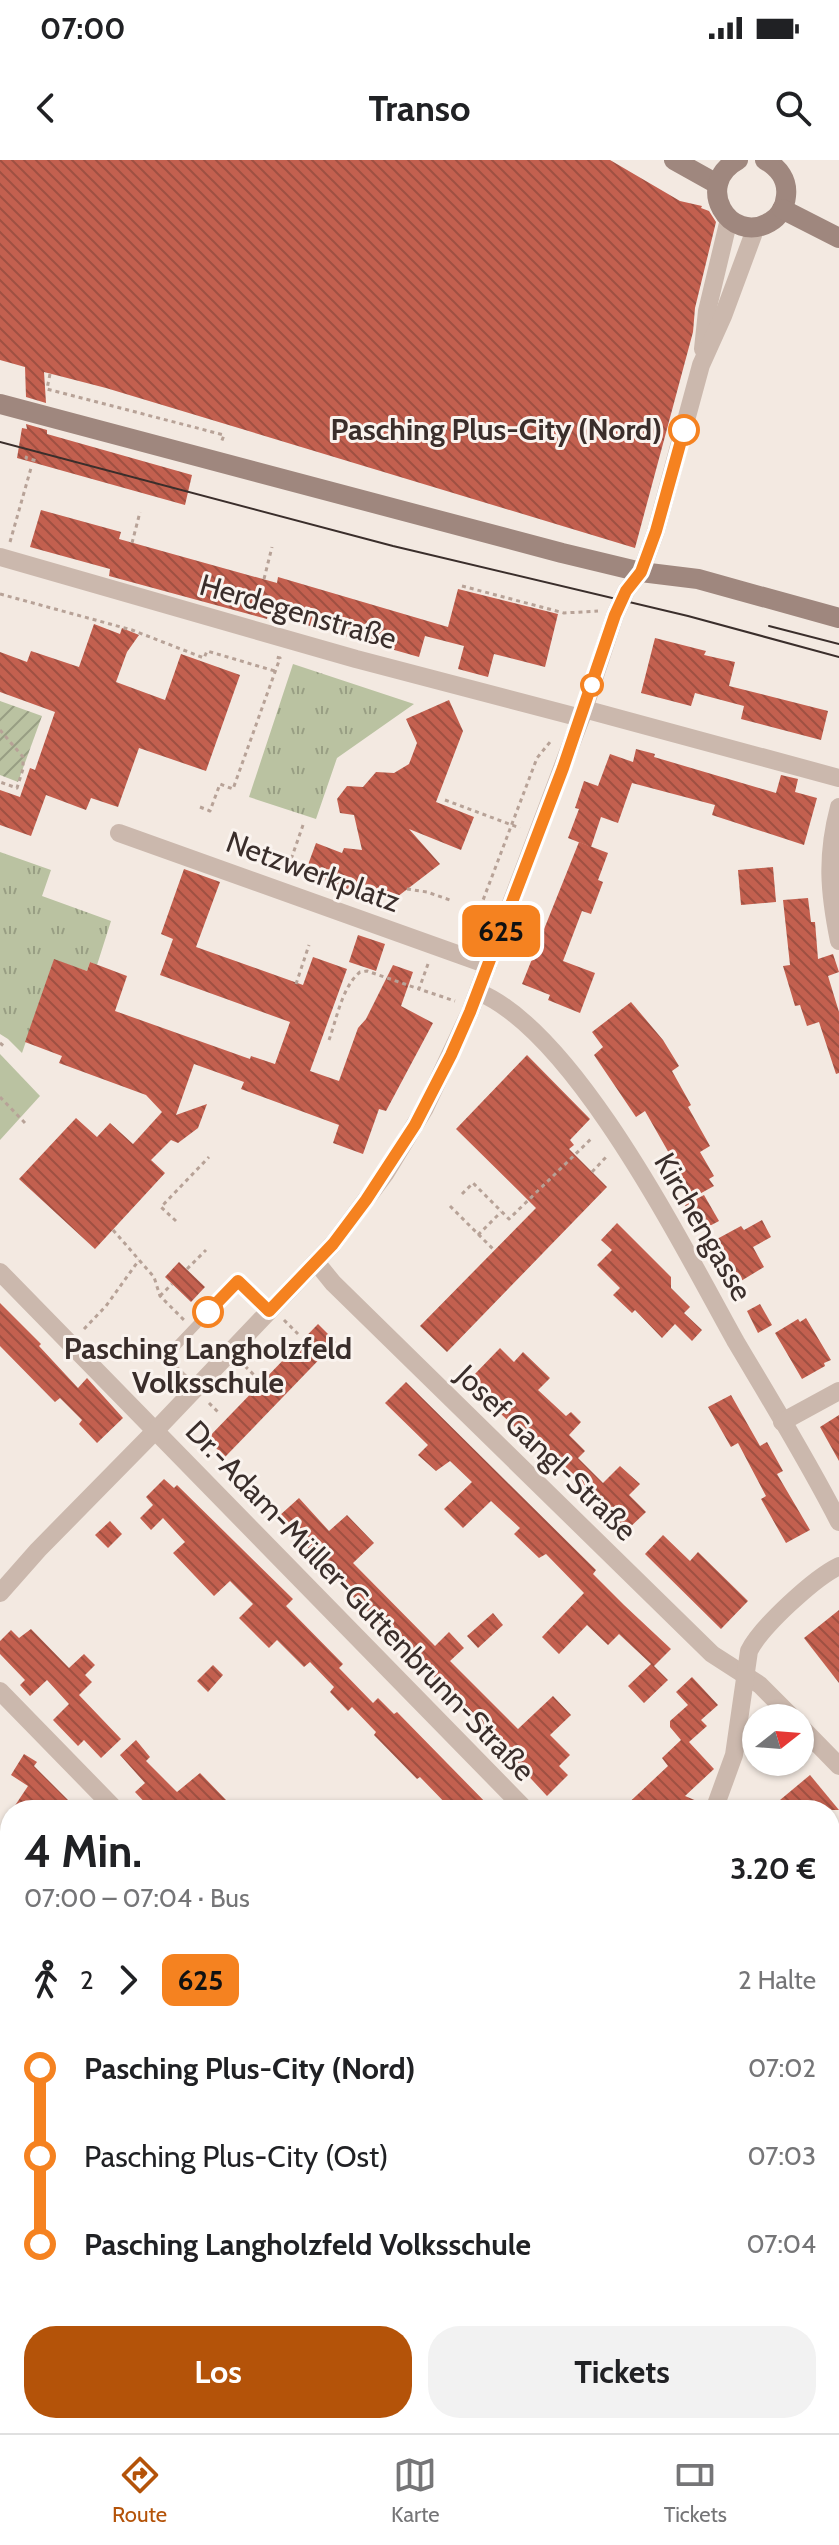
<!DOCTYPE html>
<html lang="de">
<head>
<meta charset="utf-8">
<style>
  body { margin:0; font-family:Cabin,sans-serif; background:#f2f2f2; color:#202124; height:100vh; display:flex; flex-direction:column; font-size:30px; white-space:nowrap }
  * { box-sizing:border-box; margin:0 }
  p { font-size:26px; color:#757577 }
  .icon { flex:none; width:44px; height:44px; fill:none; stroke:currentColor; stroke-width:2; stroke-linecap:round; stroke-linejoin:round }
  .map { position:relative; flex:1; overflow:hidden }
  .side { position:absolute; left:0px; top:1640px; width:840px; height:634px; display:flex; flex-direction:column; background:#fff; border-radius:32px 32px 0 0; box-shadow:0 2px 6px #0004 }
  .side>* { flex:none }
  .badge { padding:0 16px; border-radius:12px; font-size:28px; line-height:52px }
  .needle { width:52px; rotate:73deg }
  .fabs { position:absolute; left:742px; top:1544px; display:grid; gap:16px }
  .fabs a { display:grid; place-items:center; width:72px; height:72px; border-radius:50%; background:#fff; box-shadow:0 2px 6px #0004; font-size:40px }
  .map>.badge { position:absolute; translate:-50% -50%; box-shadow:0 0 0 4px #fff }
  .legs { display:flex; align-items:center; gap:12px; height:88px; padding:0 24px; font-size:26px }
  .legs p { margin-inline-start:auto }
  .head { display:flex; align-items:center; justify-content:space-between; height:136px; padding:0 24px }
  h1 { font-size:44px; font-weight:800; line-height:60px }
  .button { display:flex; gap:16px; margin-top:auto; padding:16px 24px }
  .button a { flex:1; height:92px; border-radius:32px; background:#b45309; color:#fff; font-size:32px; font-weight:800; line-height:92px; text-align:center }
  .button a+a { background:#f2f2f2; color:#202124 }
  ul { padding:0 24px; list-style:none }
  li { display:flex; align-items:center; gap:28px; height:88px; font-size:30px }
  li i { display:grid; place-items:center; width:12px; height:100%; margin:0 10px; background:currentColor }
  li i::after { content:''; width:20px; height:20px; margin:-10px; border:6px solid; border-radius:50%; background:#fff }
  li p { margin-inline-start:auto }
  li:first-child i { background:linear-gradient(#0000 50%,currentColor 0) }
  li:last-child i { background:linear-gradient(currentColor 50%,#0000 0) }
  .status { display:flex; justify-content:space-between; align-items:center; height:56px; padding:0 40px; background:#fff; direction:ltr }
  .status svg { height:22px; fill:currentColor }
  header { display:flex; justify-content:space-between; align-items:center; height:104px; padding:0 24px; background:#fff; font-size:36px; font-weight:800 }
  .tabs { display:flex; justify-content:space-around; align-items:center; height:112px; border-top:2px solid #e0e0e0; background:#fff; font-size:22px; color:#757577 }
  .tabs a { display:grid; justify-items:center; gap:4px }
  .tabs .current { color:#b45309 }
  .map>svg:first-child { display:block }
  .grass { fill:#bac2a1 }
  .park { fill:url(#park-tufts) }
  .garden { fill:url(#garden-furrows) }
  .building { fill:url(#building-back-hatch) }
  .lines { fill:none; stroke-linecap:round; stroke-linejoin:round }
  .path { stroke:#b7a297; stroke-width:3; stroke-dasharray:4 4; stroke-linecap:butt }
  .lane { stroke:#cbb8ad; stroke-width:9 }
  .street { stroke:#cbb8ad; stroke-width:18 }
  .secondary { stroke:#9f877e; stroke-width:20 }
  .tram { stroke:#3a2e2b; stroke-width:2 }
  .line-1-casing { stroke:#fff; stroke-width:18 }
  .line-1 { stroke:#f58220; stroke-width:12 }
  .stop-1-dot { fill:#fff; stroke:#f58220; stroke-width:4 }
  .labels { text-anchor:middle; stroke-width:6; stroke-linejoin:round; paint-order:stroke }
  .stop-label { font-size:30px; font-weight:bold; fill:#3a2e2b; stroke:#faf3ee; text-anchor:end }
  .street-label { font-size:30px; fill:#3a2e2b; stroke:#faf3ee }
</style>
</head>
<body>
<div class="status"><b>07:00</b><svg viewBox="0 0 49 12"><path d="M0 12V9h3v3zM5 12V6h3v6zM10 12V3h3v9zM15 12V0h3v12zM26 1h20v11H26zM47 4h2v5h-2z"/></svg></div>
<header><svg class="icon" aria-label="back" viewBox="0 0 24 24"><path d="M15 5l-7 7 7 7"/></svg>Transo<svg class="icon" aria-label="search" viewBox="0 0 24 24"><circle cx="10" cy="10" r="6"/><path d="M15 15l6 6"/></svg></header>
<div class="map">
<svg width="839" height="2273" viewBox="0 0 839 2273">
  <defs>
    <pattern id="park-tufts" width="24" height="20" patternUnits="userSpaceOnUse" patternTransform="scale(2)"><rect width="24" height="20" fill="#bac2a1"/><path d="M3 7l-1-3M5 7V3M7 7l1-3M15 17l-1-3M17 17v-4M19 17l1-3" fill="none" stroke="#989e83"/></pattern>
    <pattern id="garden-furrows" width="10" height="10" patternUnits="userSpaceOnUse" patternTransform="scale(2)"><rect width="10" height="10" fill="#bac2a1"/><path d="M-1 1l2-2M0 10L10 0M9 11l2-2" fill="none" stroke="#989e83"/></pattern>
    <pattern id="building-back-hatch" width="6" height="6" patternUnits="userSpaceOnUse" patternTransform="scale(2)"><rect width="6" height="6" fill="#c3604f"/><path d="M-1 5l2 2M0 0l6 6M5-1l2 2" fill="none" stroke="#9f5042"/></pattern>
  </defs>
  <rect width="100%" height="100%" fill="#f3e9e1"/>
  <path class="grass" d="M0,894L40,936L0,980Z"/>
  <g class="park">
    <path d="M293,504L414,544L337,598L316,659L249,637Z"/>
    <path d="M0,692L51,710L42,736L111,761L97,805L90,802L87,811L54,800L22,893L8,879L0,874Z"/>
  </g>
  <path class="garden" d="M0,541L42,556L18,622L0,615Z"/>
  <g class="building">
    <path d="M0,0H610L680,41L702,46L701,48L709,51L716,62L695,148L693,172L635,388L106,228L44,212L46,243L26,237L25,207L0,200Z"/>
    <path d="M26,264L47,270V274L192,315L185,345L17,298L22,268L27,269Z"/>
    <path d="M41,350L121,372L119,379L277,423L278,417L448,467L458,429L558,454L545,507L494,494L488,517L458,509L464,486L425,476L419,497L268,454L267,459L109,416L110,409L30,387Z"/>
    <path d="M94,464L120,474L122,468L139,475L127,492L116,522L165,540L181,494L240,515L206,611L139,588L118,647L91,638L86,650L46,635L31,676L0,665V630L20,637L30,608L35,610L55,552L0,532V492L27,502L31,491L79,507Z"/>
    <path d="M655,478L706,491L704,495L735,502L729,526L828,551L821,580L741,559L744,546L695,533L691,546L641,533Z"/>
    <path d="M449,540L463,571L436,642L474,657L461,690L409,669L440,704L397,737H370L305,713L316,683L342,693L344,688L362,690L354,655L340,653L337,639L347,626L363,627L376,612L394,613L409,604L417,583L406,559Z"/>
    <path d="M636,589L655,594L654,597L776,633L781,615L798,619L795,632L817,638L804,685L712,655L715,645L632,623L618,663L601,657L591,687L568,678L579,649L575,648L584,621L598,626L610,594L633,602Z"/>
    <path d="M579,682L608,693L598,720L603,722L591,754L582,751L563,801L595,813L580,853L548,840L550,835L522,824Z"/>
    <path d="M773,707L776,742L741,745L738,710Z"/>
    <path d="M184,709L220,722L196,787L303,825L313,797L347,809L310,911L339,921L358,868L366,859L393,805L413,812L401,846L433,863L386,951L379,949L363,994L333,983L339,965L241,929L244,922L194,904L176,955L207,944L198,968L178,983L171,980L151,1000L165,1013L95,1089L19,1019L76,958L97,977L110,963L133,984L162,952L146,935L59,903L62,896L25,882L54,799L87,811L90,802L127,816L115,851L250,899L251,896L275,904L290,862L160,815L173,779L161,774Z"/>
    <path d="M808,738L811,762H815L818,799L833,794L839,812L828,816L839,852V913L836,914L819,862L807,866L800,845L795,846L783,806L790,805L783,740Z"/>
    <path d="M358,775L385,784L376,811L349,802Z"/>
    <path d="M631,842L663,880L679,906L672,911L691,945L688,947L710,986L700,992L714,1016L709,1019L714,1026L694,1037L645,951L636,957L594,895L603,887L592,872Z"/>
    <path d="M527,895L590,959L570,980L574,985L569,989L607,1027L447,1192L420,1166L536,1048L456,969Z"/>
    <path d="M704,1035L719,1061L700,1071L685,1045Z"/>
    <path d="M762,1060L771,1077L753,1087L764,1107L741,1121L717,1079L741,1066L744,1070Z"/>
    <path d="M617,1063L671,1117V1128L690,1147L684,1153L702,1170L692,1181L675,1164L662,1178L635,1150L632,1153L613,1135L620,1128L597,1105L612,1090L601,1080Z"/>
    <path d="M179,1102L205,1127L191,1142L165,1117Z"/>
    <path d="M0,1143L41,1184L39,1186L78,1228L87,1218L123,1258L97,1283L79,1264L82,1260L60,1238L55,1242L0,1186Z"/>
    <path d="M760,1144L772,1165L758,1173L747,1151Z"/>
    <path d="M806,1158L831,1200L824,1203L825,1206L802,1219L775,1173L798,1159L800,1162Z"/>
    <path d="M318,1164L336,1182L225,1297L207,1279Z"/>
    <path d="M500,1188L514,1202L523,1192L550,1218L538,1230L566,1256L571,1252L581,1262L569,1275L585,1291L578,1298L603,1323L620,1306L640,1324L629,1335L646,1352L626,1371L526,1271L523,1275L501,1254L505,1250L472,1217Z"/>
    <path d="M406,1222L596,1410L593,1414L624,1445L671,1489L654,1506L668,1520L644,1543L628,1526L651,1504L619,1474L608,1485L587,1465L559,1494L542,1477L584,1433L546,1394L539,1398L514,1374L520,1368L491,1341L463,1368L444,1349L472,1322L450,1301L436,1311L418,1295L428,1285L385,1243Z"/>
    <path d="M731,1235L760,1286L767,1282L783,1311L777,1314L810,1370L786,1383L761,1339L766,1336L738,1283L731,1287L708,1247Z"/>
    <path d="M839,1255V1301L820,1267Z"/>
    <path d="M164,1319L174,1328L177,1325L293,1439L286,1446L343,1504L339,1508L373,1543L378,1538L394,1554L397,1552L493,1650H452L420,1617L417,1619L374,1575L376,1572L352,1547L348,1551L330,1532L334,1527L310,1502L304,1507L277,1480L269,1488L239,1458L253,1444L230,1421L214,1436L173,1393L185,1382L163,1358L151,1370L140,1358L153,1345L146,1337Z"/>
    <path d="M299,1338L329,1371L347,1355L374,1383L353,1403L435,1486L449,1472L464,1488L450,1501L518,1569L553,1536L571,1555L550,1575L570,1595L559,1606L568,1615L547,1636L469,1552L308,1392L310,1390L279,1356Z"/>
    <path d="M110,1361L122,1374L108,1388L95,1375Z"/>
    <path d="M663,1375L690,1401L698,1392L748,1441L721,1469L645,1394Z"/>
    <path d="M839,1450V1523L804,1478Z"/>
    <path d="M493,1453L503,1465L478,1488L467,1476Z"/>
    <path d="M31,1469L69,1508L84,1494L95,1505L85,1515L92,1522L75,1539L79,1535L121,1579L101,1598L84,1580L78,1586L53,1560L69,1544L47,1520L30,1536L20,1525L25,1520L0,1494V1481L11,1470L19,1478Z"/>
    <path d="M213,1505L223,1515L208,1532L197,1521Z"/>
    <path d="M692,1517L718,1545L701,1560L707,1566L689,1582L714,1609L685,1636L704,1644L702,1650H621L668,1606L662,1598L681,1580L670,1567V1561L688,1545L676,1532Z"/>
    <path d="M136,1580L150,1597L146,1601L177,1632L200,1613L227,1641L217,1650H152L135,1632L145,1623L120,1595Z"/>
    <path d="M24,1594L37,1602L34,1606L78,1650H12L28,1626L11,1615Z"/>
    <path d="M810,1615L839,1650H768Z"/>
  </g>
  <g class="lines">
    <g class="path">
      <path d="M50,214L47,229L224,275L221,283"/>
      <path d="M27,296L26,298L37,301L38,299"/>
      <path d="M10,382L31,308"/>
      <path d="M132,383L140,352"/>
      <path d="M264,419L272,387"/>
      <path d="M462,426L564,453L598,451"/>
      <path d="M0,434L132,470L204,498L207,491L275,511"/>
      <path d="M0,570L23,597V609L17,628L0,622"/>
      <path d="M445,640L520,668"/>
      <path d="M200,647L210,651L220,624L233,629L280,498L276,497"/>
      <path d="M286,714L303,665"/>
      <path d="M407,729L427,732L450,740"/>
      <path d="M469,777L537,598L550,582"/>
      <path d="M428,804L419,829L455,841"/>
      <path d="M296,824L309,785"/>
      <path d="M329,880C337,858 342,827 360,812L367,811L419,829"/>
      <path d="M0,883L5,887"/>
      <path d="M0,937L26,964"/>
      <path d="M592,1012L607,996"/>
      <path d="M462,1034L473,1023L509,1059L593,977"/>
      <path d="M450,1046L494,1090"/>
      <path d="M176,1061L161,1047L209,997"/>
      <path d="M113,1070L154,1117L160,1136L184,1160"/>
      <path d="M478,1075L501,1052"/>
      <path d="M187,1109L206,1090"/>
      <path d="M160,1136L172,1124"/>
      <path d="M284,1160L298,1174"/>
      <path d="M84,1169L106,1146L139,1100"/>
      <path d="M245,1206L256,1217"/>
      <path d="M209,1243L220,1254"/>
      <path d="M302,2264L312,2273"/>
      <path d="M2,2273L17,2264"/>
      <path d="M65,2273L66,2272"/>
    </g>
    <path class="lane" d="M195,1229L164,1199L238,1121L269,1151"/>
    <g class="street">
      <path d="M703,189L707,151L729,59"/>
      <path d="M0,397L356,499L581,558"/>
      <path d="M584,549L839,618"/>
      <path d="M839,647C826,696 829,732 839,781"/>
      <path d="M119,673L488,805"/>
      <path d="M478,832C576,872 684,1089 736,1182C771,1241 808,1301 839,1362"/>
      <path d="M316,1102L333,1123L712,1494L760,1525L793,1558"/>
      <path d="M0,1112L526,1650"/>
      <path d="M782,1262L839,1231"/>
      <path d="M0,1433L38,1390L155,1271L333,1084L385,1014L425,948L470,852L581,558L615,455L626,431L641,412L656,371L701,205L723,156L756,67"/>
      <path d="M0,1531L116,1650"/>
      <path d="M800,1566L839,1606"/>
      <path d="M714,1650L734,1595L749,1491C761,1467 814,1418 839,1406"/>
      <path d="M0,1862L10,1874"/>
      <path d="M830,1873L839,1865"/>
      <path d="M830,1954L839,1963"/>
      <path d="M0,2164L10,2180"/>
      <path d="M95,2264L104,2273"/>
      <path d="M343,2264L353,2273"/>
      <path d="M451,2264L461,2273"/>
      <path d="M717,2264L726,2273"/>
    </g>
    <g class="secondary">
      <path d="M674,0L717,24"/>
      <path d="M738,0C693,24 729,86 770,62C779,57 785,47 786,36C788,20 779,8 765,0"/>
      <path d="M782,49L839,78"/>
      <path d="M0,244L562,393L641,412L698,419L839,458"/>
    </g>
    <g class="tram">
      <path d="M0,282L393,386L688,456L839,497"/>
      <path d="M769,466L839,484"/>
    </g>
  </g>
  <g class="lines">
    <g class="line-1-casing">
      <path id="line-1" d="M208,1152L238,1121L269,1151L333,1084L366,1040L415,965L451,895L470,852L563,608L615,455L626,431L641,412L656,371L684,270"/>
    </g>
    <use href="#line-1" class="line-1"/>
  </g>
  <g class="stop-1-dot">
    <circle cx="684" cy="270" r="14"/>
    <circle cx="592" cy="525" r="10"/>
    <circle cx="208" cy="1152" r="14"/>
  </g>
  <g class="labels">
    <g class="stop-label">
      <text x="662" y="280">Pasching Plus-City (Nord)</text>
      <text x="208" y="1199" text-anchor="middle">Pasching Langholzfeld<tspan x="208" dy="34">Volksschule</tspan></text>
    </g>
    <g class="street-label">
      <text transform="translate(298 452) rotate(16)" y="10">Herdegenstraße</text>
      <text transform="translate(313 712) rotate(20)" y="10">Netzwerkplatz</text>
      <text transform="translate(703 1067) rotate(60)" y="10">Kirchengasse</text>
      <text transform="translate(546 1293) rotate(44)" y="10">Josef Gangl-Straße</text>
      <text transform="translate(360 1441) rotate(46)" y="10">Dr.-Adam-Müller-Guttenbrunn-Straße</text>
    </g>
  </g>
</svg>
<div class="fabs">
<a><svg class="needle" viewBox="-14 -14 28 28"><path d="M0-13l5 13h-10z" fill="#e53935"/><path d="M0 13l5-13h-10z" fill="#757577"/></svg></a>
</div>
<b class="badge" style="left:501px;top:771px;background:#f58220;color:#111">625</b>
<section class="side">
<div class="head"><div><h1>4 Min.</h1><p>07:00 – 07:04 · Bus</p></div><b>3.20 €</b></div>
<div class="legs"><svg class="icon" aria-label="walk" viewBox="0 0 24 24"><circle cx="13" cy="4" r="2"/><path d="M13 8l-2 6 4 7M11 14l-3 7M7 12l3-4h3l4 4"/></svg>2<svg class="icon" aria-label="forward" viewBox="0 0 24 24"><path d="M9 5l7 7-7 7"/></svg><b class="badge" style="background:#f58220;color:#111">625</b><p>2 Halte</p></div>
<ul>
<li><i style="color:#f58220"></i><b>Pasching Plus-City (Nord)</b><p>07:02</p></li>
<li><i style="color:#f58220"></i><span>Pasching Plus-City (Ost)</span><p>07:03</p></li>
<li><i style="color:#f58220"></i><b>Pasching Langholzfeld Volksschule</b><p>07:04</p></li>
</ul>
<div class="button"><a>Los</a><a>Tickets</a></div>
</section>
</div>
<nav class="tabs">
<a class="current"><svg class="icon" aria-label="directions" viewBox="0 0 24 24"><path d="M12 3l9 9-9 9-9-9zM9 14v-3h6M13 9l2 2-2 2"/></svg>Route</a>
<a><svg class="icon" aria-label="map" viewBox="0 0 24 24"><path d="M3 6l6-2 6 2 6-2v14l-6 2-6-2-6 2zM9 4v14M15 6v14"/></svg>Karte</a>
<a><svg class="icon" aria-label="tickets" viewBox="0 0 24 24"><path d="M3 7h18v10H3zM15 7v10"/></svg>Tickets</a>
</nav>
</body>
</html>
